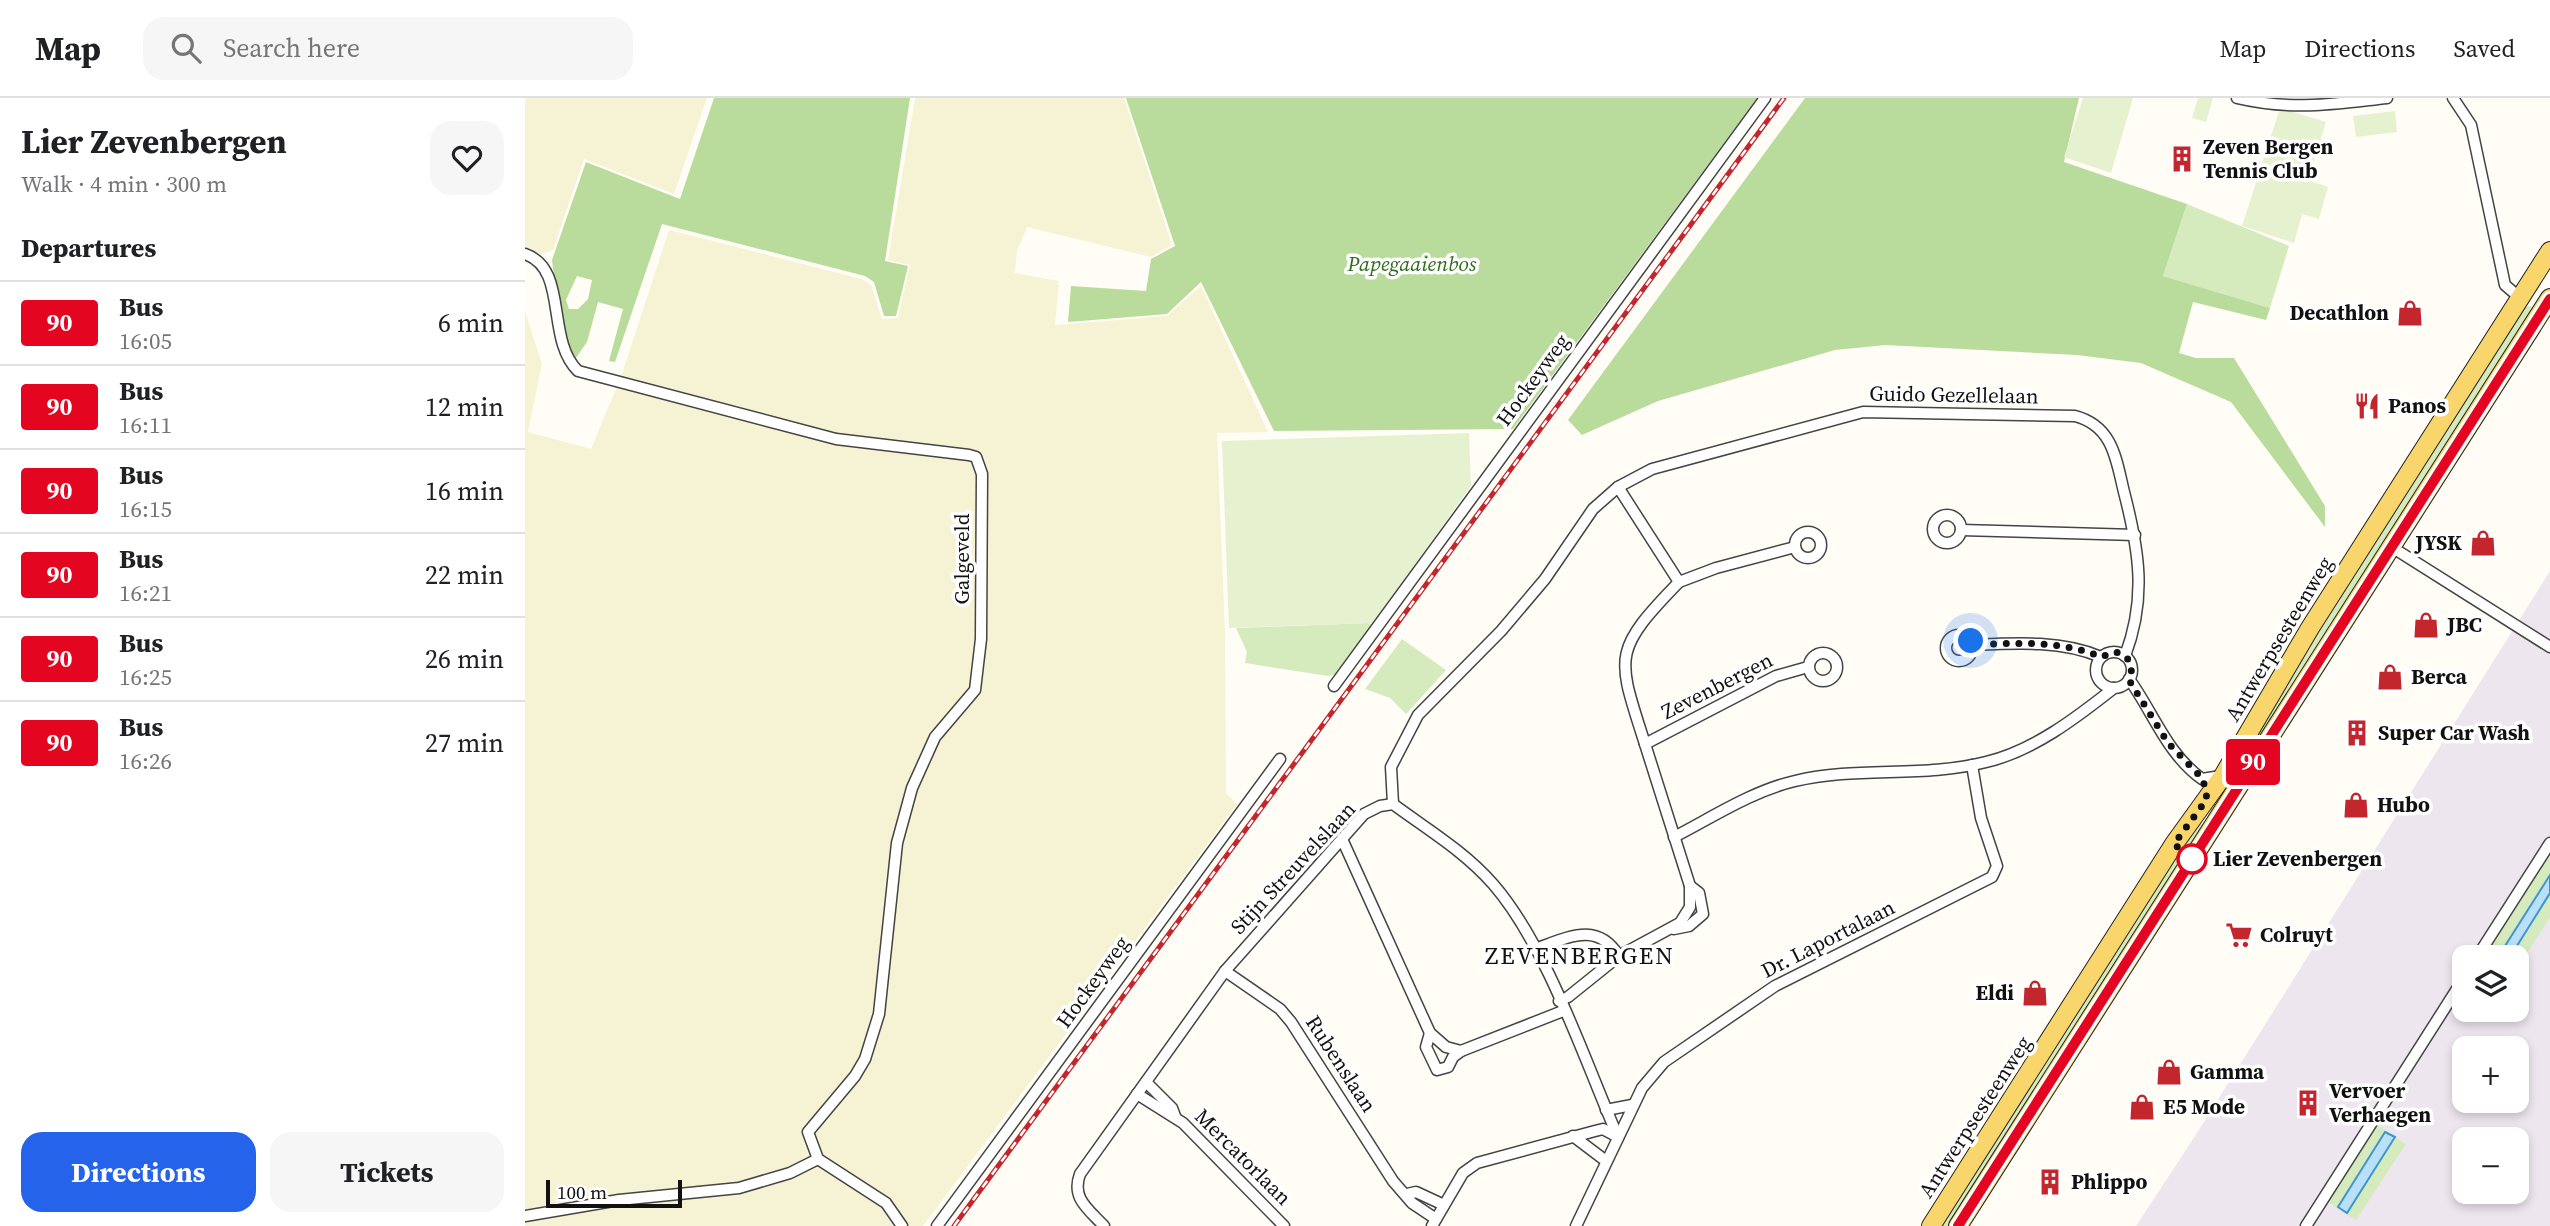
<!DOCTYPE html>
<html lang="en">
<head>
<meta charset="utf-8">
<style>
  body { margin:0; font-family:"Source Serif 4",serif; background:#f6f6f6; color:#202124; height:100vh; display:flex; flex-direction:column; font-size:26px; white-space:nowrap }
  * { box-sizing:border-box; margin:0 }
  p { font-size:23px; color:#757577 }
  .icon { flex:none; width:38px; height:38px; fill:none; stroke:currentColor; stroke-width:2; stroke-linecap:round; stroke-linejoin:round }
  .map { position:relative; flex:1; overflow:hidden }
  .panel { display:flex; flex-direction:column; background:#fff; width:525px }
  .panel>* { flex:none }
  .badge { padding:0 14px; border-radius:5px; font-size:24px; line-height:46px }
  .fabs { position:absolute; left:1927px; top:847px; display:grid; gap:14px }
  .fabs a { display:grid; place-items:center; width:77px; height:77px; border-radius:14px; background:#fff; box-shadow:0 4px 10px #0003; font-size:35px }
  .scale { position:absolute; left:21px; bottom:18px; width:136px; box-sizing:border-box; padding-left:7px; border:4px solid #111; border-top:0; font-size:19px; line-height:24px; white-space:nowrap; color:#111; -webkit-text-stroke:5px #fff; paint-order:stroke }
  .you { position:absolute; width:35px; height:35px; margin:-18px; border:5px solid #fff; border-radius:50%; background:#1a73e8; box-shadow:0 0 0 10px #1a73e833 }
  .map>.badge { position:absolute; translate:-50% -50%; box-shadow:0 0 0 4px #fff }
  h2 { padding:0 21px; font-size:26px; line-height:63px }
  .round { display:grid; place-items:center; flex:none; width:74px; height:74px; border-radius:21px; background:#f6f6f6 }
  .headline { display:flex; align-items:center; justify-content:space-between; height:119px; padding:0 21px }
  h1 { font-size:33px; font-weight:700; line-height:52px }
  .button { display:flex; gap:14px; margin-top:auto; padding:14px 21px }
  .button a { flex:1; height:80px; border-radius:21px; background:#2563eb; color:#fff; font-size:28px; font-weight:700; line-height:80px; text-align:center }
  .button a+a { background:#f6f6f6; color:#202124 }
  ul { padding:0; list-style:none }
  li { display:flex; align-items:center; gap:21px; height:84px; padding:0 21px; border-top:2px solid #e0e0e0 }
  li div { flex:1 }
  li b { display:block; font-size:26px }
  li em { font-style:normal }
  li .badge { min-width:77px; font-weight:700; text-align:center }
  header { display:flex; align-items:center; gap:42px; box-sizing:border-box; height:98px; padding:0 35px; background:#fff; border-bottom:2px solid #e0e0e0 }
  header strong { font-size:33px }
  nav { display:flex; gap:38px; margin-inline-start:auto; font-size:24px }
  .search { width:490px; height:63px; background:#f6f6f6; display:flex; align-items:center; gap:18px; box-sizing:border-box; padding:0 24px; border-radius:21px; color:#757577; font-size:26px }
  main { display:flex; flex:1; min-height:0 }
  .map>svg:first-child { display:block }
  .industrial { fill:#eee6ef; fill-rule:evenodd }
  .farmland { fill:#f6f3d4 }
  .green { fill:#d5ebbd }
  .forest { fill:#b9dc9c; fill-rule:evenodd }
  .pitch { fill:#e6f2cf }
  .water { fill:#b9e0f7; stroke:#3f96cf; stroke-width:2 }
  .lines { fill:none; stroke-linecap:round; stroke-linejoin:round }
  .street-casing { stroke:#444; stroke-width:13 }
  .primary-casing { stroke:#222; stroke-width:20 }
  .street { stroke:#fff; stroke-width:10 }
  .primary { stroke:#f9d66b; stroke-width:18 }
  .rail-casing { stroke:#c4262e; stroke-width:5 }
  .rail { stroke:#fff; stroke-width:2.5; stroke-dasharray:8; stroke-linecap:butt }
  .line-casing { stroke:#fff; stroke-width:16 }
  .line { stroke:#e40521; stroke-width:10 }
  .walk { stroke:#111; stroke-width:7; stroke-dasharray:0 12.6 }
  .stop-dot { fill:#fff; stroke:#e40521; stroke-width:3.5 }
  .labels { text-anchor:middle; stroke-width:7; stroke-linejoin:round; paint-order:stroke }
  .poi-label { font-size:21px; font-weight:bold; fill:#111; stroke:#fff; text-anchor:start }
  .park-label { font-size:21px; font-style:italic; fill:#2f6b1f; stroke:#fff }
  .street-label { font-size:21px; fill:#111; stroke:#fff }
  .stop-label { font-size:21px; font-weight:bold; fill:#111; stroke:#fff; text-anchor:start }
  .quarter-label { font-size:24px; letter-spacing:2px; fill:#111; stroke:#fff }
</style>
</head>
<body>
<header>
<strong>Map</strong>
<div class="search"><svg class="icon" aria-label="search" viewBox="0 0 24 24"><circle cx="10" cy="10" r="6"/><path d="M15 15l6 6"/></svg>Search here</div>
<nav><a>Map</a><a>Directions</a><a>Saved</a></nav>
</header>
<main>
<section class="panel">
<div class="headline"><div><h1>Lier Zevenbergen</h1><p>Walk · 4 min · 300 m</p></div><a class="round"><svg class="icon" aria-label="heart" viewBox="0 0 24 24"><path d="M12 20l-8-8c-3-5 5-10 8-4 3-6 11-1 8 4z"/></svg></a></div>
<h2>Departures</h2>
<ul>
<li><span class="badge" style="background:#e40521;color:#fff">90</span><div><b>Bus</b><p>16:05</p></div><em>6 min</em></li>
<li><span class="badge" style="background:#e40521;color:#fff">90</span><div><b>Bus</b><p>16:11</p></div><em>12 min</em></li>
<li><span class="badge" style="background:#e40521;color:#fff">90</span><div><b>Bus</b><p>16:15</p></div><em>16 min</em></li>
<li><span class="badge" style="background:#e40521;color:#fff">90</span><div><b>Bus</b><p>16:21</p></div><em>22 min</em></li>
<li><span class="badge" style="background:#e40521;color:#fff">90</span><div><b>Bus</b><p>16:25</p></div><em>26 min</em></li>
<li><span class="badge" style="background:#e40521;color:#fff">90</span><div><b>Bus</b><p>16:26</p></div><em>27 min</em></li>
</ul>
<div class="button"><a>Directions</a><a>Tickets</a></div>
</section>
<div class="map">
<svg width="2025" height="1128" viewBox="0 0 2025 1128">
  <rect width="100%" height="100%" fill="#fffdf5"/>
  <path class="industrial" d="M2025,473V1128H1611L1670,1038ZM1939,859H1992V912H1939ZM1939,950H1992V1003H1939ZM1939,1041H1992V1094H1939Z"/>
  <g class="farmland">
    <path d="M0,0H182L149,96L59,61L28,152L0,161Z"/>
    <path d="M390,0H599L647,147L626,159L502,129L492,153L490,175L534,183L530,227L642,218L676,188L743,334L692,335L700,535L701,695L712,706L398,1128H0V213L17,266L3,334L66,351L97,276L144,132L337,181L346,187L357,221L373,220L385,167L363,162Z"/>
  </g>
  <g class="green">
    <path d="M1662,106L1764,148L1745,210L1638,178Z"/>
    <path d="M2006,208L2007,212L1712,676L1706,672L2000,209Z"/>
    <path d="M843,525L849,527L813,576L803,578L720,565L722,554L711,530Z"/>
    <path d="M877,541L921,572L881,616L865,600L840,591Z"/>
    <path d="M1672,723L1679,728L1424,1128H1414Z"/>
    <path d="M2025,755V819L1992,871V859H1959Z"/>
    <path d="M1852,1027L1881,1046L1831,1122L1803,1104Z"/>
  </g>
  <g class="forest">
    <path d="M189,0H385L360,163L383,168L371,218H359L349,184L340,178L137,126L90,264L84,263L98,211L73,204L62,244L48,264L36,237L27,162L61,64L155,101ZM52,178L67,182L63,201L53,211H44L41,202Z"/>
    <path d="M601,0H1232L988,331L749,333L676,184L642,216L543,224L546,188L621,193L626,161L650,148Z"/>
    <path d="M1280,0H1554L1539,64L1662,106L1638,178L1745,210L1741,222L1668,204L1654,255L1671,260H1709L1800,408V429L1706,304L1616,265L1552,257L1361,247L1310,252L1133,303L1057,337L1043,322Z"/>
  </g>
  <g class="pitch">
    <path d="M1558,0H1608L1586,75L1539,59Z"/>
    <path d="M1673,0H1688L1681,24L1667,20Z"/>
    <path d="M1755,10L1801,24L1783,82L1803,89L1794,121L1777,116L1769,145L1717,128Z"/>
    <path d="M1870,13L1872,34L1831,39L1828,18Z"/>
    <path d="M944,335L946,388L848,525L704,530L697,343Z"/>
  </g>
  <g class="water">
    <path d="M2025,777V795L1985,859H1973Z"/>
    <path d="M1860,1034L1870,1039L1822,1115L1813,1109Z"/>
  </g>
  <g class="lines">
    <g class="street-casing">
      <g id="street">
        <path d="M1712,0C1767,13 1807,6 1862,0"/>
        <path d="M1928,0L1946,27L1980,187L1994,199"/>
        <path d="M0,156C44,171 20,241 53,273L311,341L444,357L451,359L457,376L456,541L450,592L410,639L387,690L372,745L354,916L340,961L330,978L283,1034L293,1061L361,1105L377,1128"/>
        <path d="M1093,389L1154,484L1191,470L1270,449"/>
        <circle cx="1422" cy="431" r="14"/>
        <path d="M1436,432L1610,437"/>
        <circle cx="1283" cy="447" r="13"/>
        <path d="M1865,448L2025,549"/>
        <path d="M1154,484C1086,554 1092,558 1120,646L1251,578L1283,569"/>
        <circle cx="1434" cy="550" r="13"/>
        <path d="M1448,547C1490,545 1537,542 1576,559"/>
        <circle cx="1589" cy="572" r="18"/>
        <circle cx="1298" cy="569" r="14"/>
        <path d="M1604,581C1628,614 1642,656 1677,681L1696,678"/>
        <path d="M809,588L1240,0"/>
        <path d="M868,706L866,669L893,617L976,533L1020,481L1068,411L1093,389L1127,371L1338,314L1550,318C1588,328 1591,361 1599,394C1614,452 1622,500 1600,558"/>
        <path d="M868,706C903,732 939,753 968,786C1022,848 1059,961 1093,1039"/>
        <path d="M1149,739C1188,719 1227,693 1270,683C1332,668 1399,680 1461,664C1508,653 1551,620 1589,590"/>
        <path d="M817,741L905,935L921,949L936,953L1038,913"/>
        <path d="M1149,831L1164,828L1178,816L1174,795L1165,788"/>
        <path d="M1010,851C1044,839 1072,823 1094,858"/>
        <path d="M1952,859L2025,745"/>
        <path d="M700,873L755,911L766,924L868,1083L887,1105L911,1121"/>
        <path d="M1034,903L1043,899L1094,858L1155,825L1165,809V788L1120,646"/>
        <path d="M905,935L901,949L912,972L923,969L928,959L936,953"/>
        <path d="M621,984L647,1010L650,1018"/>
        <path d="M612,996L658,1025L759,1128"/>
        <path d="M1081,1012L1107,1007"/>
        <path d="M1048,1038L1081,1063"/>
        <path d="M882,1096L891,1094L919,1107"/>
        <path d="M0,1118L94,1102L214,1090L265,1075L293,1061"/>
        <path d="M412,1128L755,661"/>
        <path d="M579,1128C563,1111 546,1100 555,1076L700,873L839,716L855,708L868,706"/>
        <path d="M907,1128L938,1075L952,1065L1070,1033L1078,1031L1093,1039"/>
        <path d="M1051,1128L1117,990L1139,964L1250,888L1467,779L1472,768L1456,720L1447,667"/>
        <path d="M1781,1128L1939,880"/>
      </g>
    </g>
    <g class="primary-casing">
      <g id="primary">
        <path d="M1406,1128L1649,746L1698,678L1785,530L2025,153"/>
        <path d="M1433,1128L2025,200"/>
      </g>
    </g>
    <use href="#street" class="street"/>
    <use href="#primary" class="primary"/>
    <g class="rail-casing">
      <path id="rail" d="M429,1128L1259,0"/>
    </g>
    <use href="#rail" class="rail"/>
  </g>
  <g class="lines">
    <g class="line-casing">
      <path id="line" d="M1433,1128L2025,201"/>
    </g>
    <use href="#line" class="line"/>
    <path class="walk" d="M1446,543L1448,547C1490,545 1537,542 1576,559L1590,554C1604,557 1610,568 1604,582L1643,645L1678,681L1682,701L1649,746L1667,761"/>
  </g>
  <defs>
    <g id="building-bare" transform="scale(2.1)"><path d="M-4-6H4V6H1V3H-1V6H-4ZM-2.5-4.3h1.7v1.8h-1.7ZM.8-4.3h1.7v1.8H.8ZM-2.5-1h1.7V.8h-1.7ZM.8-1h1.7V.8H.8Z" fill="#c4262e" stroke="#fff" stroke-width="2.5" paint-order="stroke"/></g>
    <g id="shop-bare" transform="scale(2.1)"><path d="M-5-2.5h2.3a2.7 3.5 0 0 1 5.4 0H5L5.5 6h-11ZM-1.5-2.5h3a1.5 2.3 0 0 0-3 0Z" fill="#c4262e" stroke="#fff" stroke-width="2.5" paint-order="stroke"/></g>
    <g id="restaurant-bare" transform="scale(2.1)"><path d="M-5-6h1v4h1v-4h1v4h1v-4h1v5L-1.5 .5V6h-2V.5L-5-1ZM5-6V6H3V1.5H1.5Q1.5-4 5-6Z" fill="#c4262e" stroke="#fff" stroke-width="2.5" paint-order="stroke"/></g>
    <g id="supermarket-bare" transform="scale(2.1)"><path d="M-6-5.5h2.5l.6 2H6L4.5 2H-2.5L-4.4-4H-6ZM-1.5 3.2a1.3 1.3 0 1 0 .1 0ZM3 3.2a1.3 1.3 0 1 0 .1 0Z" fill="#c4262e" stroke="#fff" stroke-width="2.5" paint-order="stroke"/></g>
  </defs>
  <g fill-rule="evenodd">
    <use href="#building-bare" x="1657" y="61"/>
    <use href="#shop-bare" x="1885" y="215"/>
    <use href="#restaurant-bare" x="1842" y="308"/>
    <use href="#shop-bare" x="1958" y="445"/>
    <use href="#shop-bare" x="1901" y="527"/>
    <use href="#shop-bare" x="1865" y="579"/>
    <use href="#building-bare" x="1832" y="635"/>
    <use href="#shop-bare" x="1831" y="707"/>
    <use href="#supermarket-bare" x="1714" y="837"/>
    <use href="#shop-bare" x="1510" y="895"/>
    <use href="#shop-bare" x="1644" y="974"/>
    <use href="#building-bare" x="1783" y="1005"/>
    <use href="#shop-bare" x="1617" y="1009"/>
    <use href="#building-bare" x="1525" y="1084"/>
  </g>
  <circle class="stop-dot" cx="1667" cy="761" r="14"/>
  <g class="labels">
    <g class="poi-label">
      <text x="1678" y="56">Zeven Bergen<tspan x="1678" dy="24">Tennis Club</tspan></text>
      <text x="1864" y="222" text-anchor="end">Decathlon</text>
      <text x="1863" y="315">Panos</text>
      <text x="1937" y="452" text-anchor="end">JYSK</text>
      <text x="1922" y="534">JBC</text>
      <text x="1886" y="586">Berca</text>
      <text x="1853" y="642">Super Car Wash</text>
      <text x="1852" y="714">Hubo</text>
      <text x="1735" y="844">Colruyt</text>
      <text x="1489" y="902" text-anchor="end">Eldi</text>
      <text x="1665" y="981">Gamma</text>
      <text x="1804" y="1000">Vervoer<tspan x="1804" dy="24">Verhaegen</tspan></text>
      <text x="1638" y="1016">E5 Mode</text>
      <text x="1546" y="1091">Phlippo</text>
    </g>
    <g class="park-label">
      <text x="887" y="173">Papegaaienbos</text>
    </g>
    <g class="street-label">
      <text transform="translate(1008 282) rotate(-54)" y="7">Hockeyweg</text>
      <text transform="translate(1429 297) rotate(1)" y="7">Guido Gezellelaan</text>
      <text transform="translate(437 461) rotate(-90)" y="7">Galgeveld</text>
      <text transform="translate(1754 541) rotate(-59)" y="7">Antwerpsesteenweg</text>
      <text transform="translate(1192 588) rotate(-27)" y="7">Zevenbergen</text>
      <text transform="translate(768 770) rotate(-47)" y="7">Stijn Streuvelslaan</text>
      <text transform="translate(1303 841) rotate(-27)" y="7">Dr. Laportalaan</text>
      <text transform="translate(568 884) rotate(-54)" y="7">Hockeyweg</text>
      <text transform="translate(816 966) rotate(57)" y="7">Rubenslaan</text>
      <text transform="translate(1450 1019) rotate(-57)" y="7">Antwerpsesteenweg</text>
      <text transform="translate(718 1059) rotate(45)" y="7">Mercatorlaan</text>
    </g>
    <g class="stop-label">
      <text x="1688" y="768">Lier Zevenbergen</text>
    </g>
    <g class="quarter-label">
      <text x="1055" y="866">ZEVENBERGEN</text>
    </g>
  </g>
</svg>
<div class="fabs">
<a><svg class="icon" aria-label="layers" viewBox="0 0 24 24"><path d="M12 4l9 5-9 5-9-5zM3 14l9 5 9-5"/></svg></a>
<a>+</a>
<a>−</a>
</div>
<div class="scale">100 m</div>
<div class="you" style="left:1446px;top:543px"></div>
<b class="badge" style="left:1728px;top:664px;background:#e40521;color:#fff">90</b>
</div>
</main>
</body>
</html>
